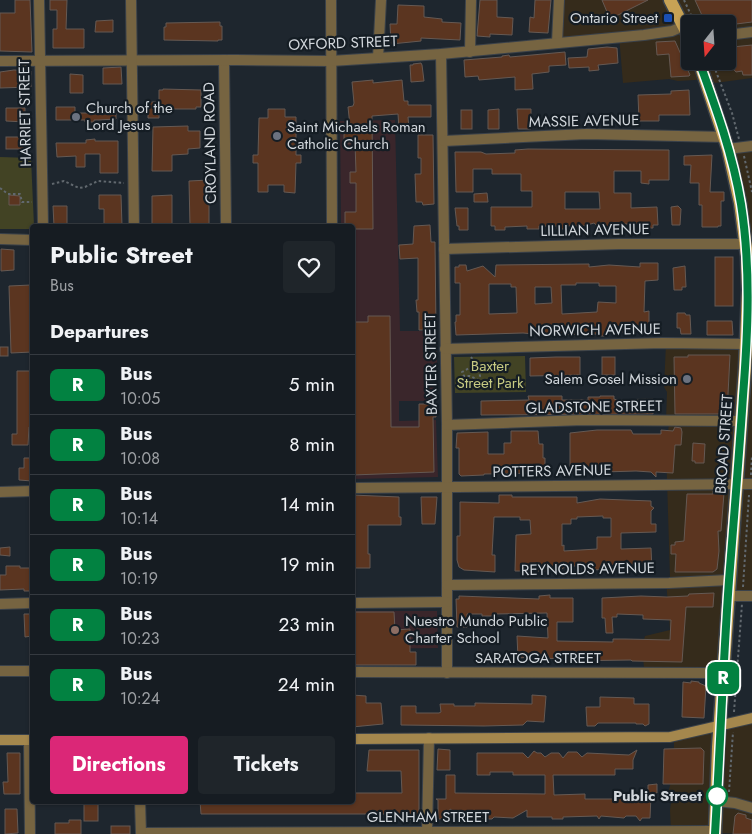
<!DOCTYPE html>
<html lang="en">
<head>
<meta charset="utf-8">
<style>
  body { margin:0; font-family:Jost,sans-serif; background:#1f252a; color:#f1f3f6; height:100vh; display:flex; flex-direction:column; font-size:19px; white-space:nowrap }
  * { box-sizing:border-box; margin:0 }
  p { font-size:16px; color:#9ea1a5 }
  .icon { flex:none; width:28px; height:28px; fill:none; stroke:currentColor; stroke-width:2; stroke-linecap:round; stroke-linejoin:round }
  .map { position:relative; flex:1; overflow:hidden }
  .drawer { position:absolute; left:30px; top:224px; width:325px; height:580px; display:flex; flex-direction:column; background:#161c22; border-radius:5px; box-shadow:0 1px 4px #0004,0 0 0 1px #353a40 }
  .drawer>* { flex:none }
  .badge { padding:0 10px; border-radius:8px; font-size:18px; line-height:32px }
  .needle { width:32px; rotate:197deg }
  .fabs { position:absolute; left:681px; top:15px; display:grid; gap:10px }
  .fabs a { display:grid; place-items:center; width:55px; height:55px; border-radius:5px; background:#161c22; box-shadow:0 1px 4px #0004,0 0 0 1px #353a40; font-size:25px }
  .map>.badge { position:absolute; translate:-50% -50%; box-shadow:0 0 0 2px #fff }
  h2 { padding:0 20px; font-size:19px; line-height:45px }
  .round { display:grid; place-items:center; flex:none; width:52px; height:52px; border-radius:5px; background:#1f252a }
  .summary { display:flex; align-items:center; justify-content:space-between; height:85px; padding:0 20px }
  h1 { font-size:24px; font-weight:700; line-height:38px }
  .cta { display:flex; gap:10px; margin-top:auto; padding:10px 20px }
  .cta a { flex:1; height:58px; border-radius:5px; background:#db2777; color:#fff; font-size:20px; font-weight:700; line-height:58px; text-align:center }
  .cta a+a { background:#1f252a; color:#f1f3f6 }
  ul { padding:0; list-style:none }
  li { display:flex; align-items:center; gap:15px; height:60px; padding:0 20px; border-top:1px solid #353a40 }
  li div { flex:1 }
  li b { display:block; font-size:19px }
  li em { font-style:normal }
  li .badge { min-width:55px; font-weight:700; text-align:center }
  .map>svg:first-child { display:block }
  .commercial { fill:#352b1b; fill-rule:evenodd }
  .education { fill:#3a262b }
  .green { fill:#424324 }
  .building { fill:#5b3520; stroke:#655953; fill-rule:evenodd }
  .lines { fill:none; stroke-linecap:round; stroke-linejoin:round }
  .minor-casing { stroke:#3b424a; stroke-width:12 }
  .tertiary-casing { stroke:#3b424a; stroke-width:12 }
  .secondary-casing { stroke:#3b424a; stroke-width:12 }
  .primary-casing { stroke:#3b424a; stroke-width:15 }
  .path { stroke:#61686e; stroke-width:2; stroke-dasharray:2.5 2.5; stroke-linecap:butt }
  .minor { stroke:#766441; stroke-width:10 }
  .tertiary { stroke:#766441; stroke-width:10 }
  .secondary { stroke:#a4874d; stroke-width:10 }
  .primary { stroke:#c7a255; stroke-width:12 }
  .line-casing { stroke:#fff; stroke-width:11 }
  .line { stroke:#028241; stroke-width:8 }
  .transit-dot { fill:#1a4fb4; stroke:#151d24; stroke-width:2 }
  .worship-dot { fill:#6b7280; stroke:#151d24; stroke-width:2 }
  .education-dot { fill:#8d6e63; stroke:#151d24; stroke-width:2 }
  .stop-dot { fill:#fff; stroke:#028241; stroke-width:2.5 }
  .labels { text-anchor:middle; stroke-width:4.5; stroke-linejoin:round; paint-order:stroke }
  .poi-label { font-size:15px; fill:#d1d6db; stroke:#151d24; text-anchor:start }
  .street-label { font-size:15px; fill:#d1d6db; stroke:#151d24 }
  .park-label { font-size:15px; fill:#c7ca82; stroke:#151d24 }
  .stop-label { font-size:15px; font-weight:bold; fill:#d1d6db; stroke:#151d24; text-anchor:end }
</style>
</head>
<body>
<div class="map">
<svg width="752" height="834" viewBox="0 0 752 834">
  <rect width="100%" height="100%" fill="#1e262e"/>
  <g class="commercial">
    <path d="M559,0H752V78L715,83L711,79L678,81L669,79L623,83L619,36L559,40ZM690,24H728V61H690Z"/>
    <path d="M752,144V257L734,149Z"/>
    <path d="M749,341L750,362L752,365V596L733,600L727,670L644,668L642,647L645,636L670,630L666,580L670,578L666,447L669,424L666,420L667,392L664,387L666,344Z"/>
    <path d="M752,716V834L671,832L670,810L671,802L667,798L674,769V734Z"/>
  </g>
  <g class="education">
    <path d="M395,120L400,331H437V401H399V421L436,420L438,477L353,479L352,226H341L340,121Z"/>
    <path d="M352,611H437L438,648L353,649Z"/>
  </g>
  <g class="green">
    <path d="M0,157L31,158L34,226H32V229H0Z"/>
    <path d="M525,356L526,392L455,393L454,357Z"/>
  </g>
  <g class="building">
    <path d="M15,0H30L32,52L0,51V13H15Z"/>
    <path d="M50,0H67L66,29H84V48H53V29H57V10H50Z"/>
    <path d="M480,0H497V17L513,18L512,35L490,34V37L477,36Z"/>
    <path d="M535,0H551L548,33L529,32L530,17L534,18Z"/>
    <path d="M602,0H648L610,19Z"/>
    <path d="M695,0H752V22L728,25L706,24Z"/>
    <path d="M398,5L424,6V17L442,19V22L461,23L460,40L421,38V41L391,44L390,24H397Z"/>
    <path d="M113,20V32H95L96,21Z"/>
    <path d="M220,22V26H222V40H218V41L164,40V27H166V23Z"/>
    <path d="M675,41L690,75L689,76L671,77L669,54L657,55L656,42Z"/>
    <path d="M752,45V75H743L742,71L736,72L729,64L730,59L733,57L732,47Z"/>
    <path d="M607,47L617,48L618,63L598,65L599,70L589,71V67L569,68L568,58L587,57L588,49Z"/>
    <path d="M565,52L566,65L549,66V72L532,74L533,89L515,90V77L479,80L478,76L465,77L464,60L502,57V56L509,55L510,57Z"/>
    <path d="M421,63L422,65L424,81L411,82L410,65H413V64Z"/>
    <path d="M121,67L122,84H103V68Z"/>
    <path d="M14,70L31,71V87L0,88V72Z"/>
    <path d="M70,74L83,75V93H70Z"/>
    <path d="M373,80V83L402,80L404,101H408V105H431V117H408L409,129H399L398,114L372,116L373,229H352V226H345V212H356V183H350V172H356L355,143H344V126H350L348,107L353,106L354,103L352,82Z"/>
    <path d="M163,89L201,90V107H196V109H159V118H148V102H159V90H163Z"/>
    <path d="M689,90L690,115H659V121H639L638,95L671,94V91Z"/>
    <path d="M95,106H116V119L98,120H94V122H85V120H56V107H75V113H95Z"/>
    <path d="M6,108H25V122L6,121Z"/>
    <path d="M268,109H285V117H296V155H301V163H296L295,193L284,192V185H268V192H258V163H253V155H258L259,118H268Z"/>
    <path d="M499,109V129H488V110Z"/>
    <path d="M517,109H531V129H518Z"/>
    <rect x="461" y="110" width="11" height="19"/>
    <path d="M188,126V131H200V148L188,149V154L172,155V171H152L153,127Z"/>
    <path d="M418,135H433L434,204L423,205L422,202H416L415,174H421V158H418Z"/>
    <rect x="6" y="137" width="21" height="12"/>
    <path d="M95,139V141H118V173H100V154H85V167H76V156L57,157L56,143H86V140Z"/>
    <path d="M528,149L669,150V180H649V184L641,183V171H614V193H631V208L657,207L658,225H653V228H641V224H623L622,226L600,228L594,223L584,226H567V229H557V226H539V229H527V226L505,227V230H495V226H491V207H532V191H521V174H492V169H473V192H456L455,152H481L486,154L515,153V150ZM565,192H599L600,209H565Z"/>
    <path d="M712,155L710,192H724V201H721V226H718V227H702V205H699V183H690L691,165H684V156Z"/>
    <path d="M209,180V226H190L189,181Z"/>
    <path d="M487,193L488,202H474V194Z"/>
    <path d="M9,195L20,196V205H9Z"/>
    <path d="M99,195H121L122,226H104V209H99Z"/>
    <path d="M172,195V226H152V196Z"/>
    <path d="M53,206H67V226H54Z"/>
    <path d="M678,206L681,209L680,225H672L671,207Z"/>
    <path d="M455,208H468V230H459V226H457Z"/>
    <path d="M430,225L431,242H435L436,330H419V312H417L416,300H418V258L400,259L399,245L413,244L414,226Z"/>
    <path d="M1,249L14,250V270L1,271Z"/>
    <rect x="715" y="257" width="18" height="49"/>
    <path d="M640,263H658V280L645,281L644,312L649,311V332H612L607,333V336H599V334L545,335L523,333L456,335L455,322H456V315H460V283H455V267H459V265H466L467,271L483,266L495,277L496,265L589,264V267L609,265L640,267ZM576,283H599V286H616V303L598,302L597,312L562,314L561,285H576ZM489,284H511V287H516L517,313L489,314ZM535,287H551L552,303L535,304Z"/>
    <path d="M685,266L686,287H682V290H674L673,268Z"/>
    <path d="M31,285L32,352L11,353L9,286Z"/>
    <path d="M677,313H685L686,315H690L691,334H681L680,328H677Z"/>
    <path d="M368,316H390L391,427H419V404H436V417H433L434,472L352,475L353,322H368Z"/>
    <path d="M707,321H732L733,335H707Z"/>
    <rect x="0" y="347" width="8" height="9"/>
    <path d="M688,355H730L727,414H675L674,357H688Z"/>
    <path d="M556,357H580V375L530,376V358Z"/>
    <rect x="602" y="357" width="13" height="18"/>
    <path d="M17,371H30V414H32V427H29L28,445H12V434H17Z"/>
    <path d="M528,396H562V400H588V397H600V396H614V399L617,400L653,399V414L481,415V401L529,400Z"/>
    <path d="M675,427L681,428L682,432L681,445H675L673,473L656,472V477L651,472L636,471L570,473V433L597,430H631L633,434H661V430L673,431Z"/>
    <path d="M511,431H538L539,444H543V458H545V473L484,474V475L461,476L459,474V448H456L457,433L488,432V454H504V443H511Z"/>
    <path d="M693,443L705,444L704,463H695V461H692Z"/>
    <path d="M24,458H32V481L19,480V468H24Z"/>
    <path d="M713,491L724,493L721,531H718L719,551L717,569L713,572H675L676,554H671V545H675V542L684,541L687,494H713Z"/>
    <path d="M352,495L399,497V517H401V525H368V554H370V568H352Z"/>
    <path d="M499,495H512V497H577V503L600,499L651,501V506L654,508L651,511V524H656V532L621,533V549L651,548L652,570L645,564L629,565V569L586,570V567L576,566H566L562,569L546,571H515L516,535L531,534L530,520H520V517H494L492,555H495V572L464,570L459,567L457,560V536H460V502L499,503ZM603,516V518H611V537H597V549L564,551V545L562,546V524H571V519H577V517Z"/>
    <path d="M421,497H437L435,524H422Z"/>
    <path d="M10,547V556L0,555V548Z"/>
    <path d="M6,566H20V568H32V591H24V589L0,590V575H6Z"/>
    <path d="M714,593L713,607H686L682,662L632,661L631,660L560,661V659L544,658V656L518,658L517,636L548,638L547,613L495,614V616H482V614H467V627H457L456,599H459V596L539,599V596L550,595V598H573V622H557V641L613,642V639H625L670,640L671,620L643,619V615L617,614V617H612L613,633H606L605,618H602V598L641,596L667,597L688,596L689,594Z"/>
    <path d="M352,612H394L395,630L410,629V652H416V665H352Z"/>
    <path d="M24,614H32V636L25,637Z"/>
    <path d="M691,681L699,682V683L706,686L704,718L682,717L683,682L691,683Z"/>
    <path d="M352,695L366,696V703H381L383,724L352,727Z"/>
    <path d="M532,695L546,696L544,722L527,721L523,725L484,726L401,725V706H416V713H439L441,712L440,704H454V706H475V703L532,704Z"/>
    <path d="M600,697L634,698V704H649V724L645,726L643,724H636V723H598L595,726H587L586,707H600Z"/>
    <path d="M701,748L704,751L703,784H663L664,749Z"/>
    <path d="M438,749L450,750V770H437Z"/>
    <path d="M369,750H419V819L416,820L405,819L406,815L393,814H201L200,801H355V793H402L401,771H367Z"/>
    <path d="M637,750L633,760V769H615V775H553L554,795L585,794V799H614L615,794L651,795L650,818H642L640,821L636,816H626L624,818L601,816L599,819L597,816L563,817V819H552V817H527V810L513,818L494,817L492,819H482L480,816L464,818L450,809L451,819H438V800L436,799H446V775H455V793L545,794V775H513V772H490V775H477V753H523L528,758L534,751L537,753H541L545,757L551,753H559L563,758L568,752H577L582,757L587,753L629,755Z"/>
    <path d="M7,753H20V794H4L3,782H8Z"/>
    <path d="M657,784V793L648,794V785Z"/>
    <rect x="84" y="801" width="14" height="20"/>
    <path d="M5,809H17L18,833L5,834Z"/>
    <path d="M738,813L746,815V818L752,820V834H733L735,816Z"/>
    <path d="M69,820H81V834H55V823H69Z"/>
    <rect x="111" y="826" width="19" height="8"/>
  </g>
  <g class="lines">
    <g class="minor-casing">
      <g id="minor">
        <path d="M39,0L43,226"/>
        <path d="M331,0L332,226"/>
        <path d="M728,35L752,32"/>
        <path d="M557,43L559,0"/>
        <path d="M470,52L471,0"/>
        <path d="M441,54L447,425V673"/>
        <path d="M378,58L381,0"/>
        <path d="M224,60L226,226"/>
        <path d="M0,61L236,60L331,61L441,54L644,35L672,31L684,26"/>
        <path d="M444,141L586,134L725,137"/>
        <path d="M728,149L752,146"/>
        <path d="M0,239L32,240"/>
        <path d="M444,249L619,244H746"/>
        <path d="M445,349L662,343L746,344"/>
        <path d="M447,425L583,420L742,421"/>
        <path d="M352,488L752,484"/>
        <path d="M0,492L32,491"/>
        <path d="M447,585L669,583L729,580"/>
        <path d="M728,596H752"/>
        <path d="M352,603L447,602"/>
        <path d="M0,604L32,603"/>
        <path d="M0,671H32"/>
        <path d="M352,672L724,673"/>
        <path d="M29,740L30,834"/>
        <path d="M716,801L735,803L752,808"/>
        <path d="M141,833L715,831"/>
        <path d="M427,834L429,738"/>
      </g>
    </g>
    <g class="tertiary-casing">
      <g id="tertiary">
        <path d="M131,0L134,226"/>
        <path d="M140,801L141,834"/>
      </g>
    </g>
    <g class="secondary-casing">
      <g id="secondary">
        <path d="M352,739L670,737L752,718"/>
        <path d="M0,740H32"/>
      </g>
    </g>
    <g class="primary-casing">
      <g id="primary">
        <path d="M670,0L690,39"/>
        <path d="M699,61L728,149L740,203L747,256L748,290L745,368L718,747L715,834"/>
      </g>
    </g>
    <g class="path">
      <path d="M684,0L691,15"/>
      <path d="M712,61L732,113L739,139"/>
      <path d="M744,156L752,192"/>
      <path d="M52,184L64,181L79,188L85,187L98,181L124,183"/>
      <path d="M0,188L8,194H20L22,202H32"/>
      <path d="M471,357L474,361L471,367L462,372L464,376H470L478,380L480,376L478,366L473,364"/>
      <path d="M751,475L752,455"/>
      <path d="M743,587L749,495"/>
      <path d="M734,712L742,604"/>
      <path d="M729,792L733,732"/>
    </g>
    <use href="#minor" class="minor"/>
    <use href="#tertiary" class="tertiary"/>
    <use href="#secondary" class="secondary"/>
    <use href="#primary" class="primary"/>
  </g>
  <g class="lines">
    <g class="line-casing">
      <path id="line" d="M699,61C716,108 733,155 741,204C751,268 748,332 743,396C739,457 734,518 729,580C723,664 720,749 715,834"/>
    </g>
    <use href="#line" class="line"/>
  </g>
  <rect class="transit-dot" x="663" y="13" width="10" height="10" rx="2.5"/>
  <g class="worship-dot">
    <circle cx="76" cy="117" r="5"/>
    <circle cx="277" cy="136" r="5"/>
    <circle cx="687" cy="379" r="5"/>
  </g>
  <circle class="education-dot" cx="395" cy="630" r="5"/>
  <circle class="stop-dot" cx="717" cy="796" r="10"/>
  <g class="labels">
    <g class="poi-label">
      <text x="658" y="23" text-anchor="end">Ontario Street</text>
      <text x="86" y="113">Church of the<tspan x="86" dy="17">Lord Jesus</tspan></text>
      <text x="287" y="132">Saint Michaels Roman<tspan x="287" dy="17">Catholic Church</tspan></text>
      <text x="677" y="384" text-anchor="end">Salem Gosel Mission</text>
      <text x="405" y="626">Nuestro Mundo Public<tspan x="405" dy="17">Charter School</tspan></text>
    </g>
    <g class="street-label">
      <text transform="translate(343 43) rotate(-2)" y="5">OXFORD STREET</text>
      <text transform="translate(25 113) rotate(-91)" y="5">HARRIET STREET</text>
      <text transform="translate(584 121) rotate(-1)" y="5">MASSIE AVENUE</text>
      <text transform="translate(210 143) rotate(-91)" y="5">CROYLAND ROAD</text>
      <text transform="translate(595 230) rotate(-1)" y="5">LILLIAN AVENUE</text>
      <text transform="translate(595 330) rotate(-1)" y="5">NORWICH AVENUE</text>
      <text transform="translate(431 364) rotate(-91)" y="5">BAXTER STREET</text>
      <text transform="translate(594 407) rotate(-1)" y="5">GLADSTONE STREET</text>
      <text transform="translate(724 444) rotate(-86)" y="5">BROAD STREET</text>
      <text transform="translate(552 471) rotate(-1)" y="5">POTTERS AVENUE</text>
      <text transform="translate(588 569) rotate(-1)" y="5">REYNOLDS AVENUE</text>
      <text x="538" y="663">SARATOGA STREET</text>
      <text x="428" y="822">GLENHAM STREET</text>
    </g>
    <g class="park-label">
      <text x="490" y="371">Baxter<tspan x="490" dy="17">Street Park</tspan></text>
    </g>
    <g class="stop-label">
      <text x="702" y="801">Public Street</text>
    </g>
  </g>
</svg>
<div class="fabs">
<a><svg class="needle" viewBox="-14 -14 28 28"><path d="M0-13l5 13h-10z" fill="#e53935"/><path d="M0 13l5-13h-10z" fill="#9ea1a5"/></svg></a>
</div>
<b class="badge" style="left:723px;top:678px;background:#028241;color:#fff">R</b>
<section class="drawer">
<div class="summary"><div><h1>Public Street</h1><p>Bus</p></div><a class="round"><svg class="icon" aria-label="heart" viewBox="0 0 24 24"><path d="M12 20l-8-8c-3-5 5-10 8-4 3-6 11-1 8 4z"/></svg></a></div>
<h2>Departures</h2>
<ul>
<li><span class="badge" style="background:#028241;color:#fff">R</span><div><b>Bus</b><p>10:05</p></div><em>5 min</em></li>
<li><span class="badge" style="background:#028241;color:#fff">R</span><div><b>Bus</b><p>10:08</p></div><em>8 min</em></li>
<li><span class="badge" style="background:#028241;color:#fff">R</span><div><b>Bus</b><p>10:14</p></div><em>14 min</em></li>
<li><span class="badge" style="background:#028241;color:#fff">R</span><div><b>Bus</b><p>10:19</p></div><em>19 min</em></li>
<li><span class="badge" style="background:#028241;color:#fff">R</span><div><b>Bus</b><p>10:23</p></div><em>23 min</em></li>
<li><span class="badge" style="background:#028241;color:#fff">R</span><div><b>Bus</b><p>10:24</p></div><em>24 min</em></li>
</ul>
<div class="cta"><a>Directions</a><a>Tickets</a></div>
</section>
</div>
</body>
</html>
